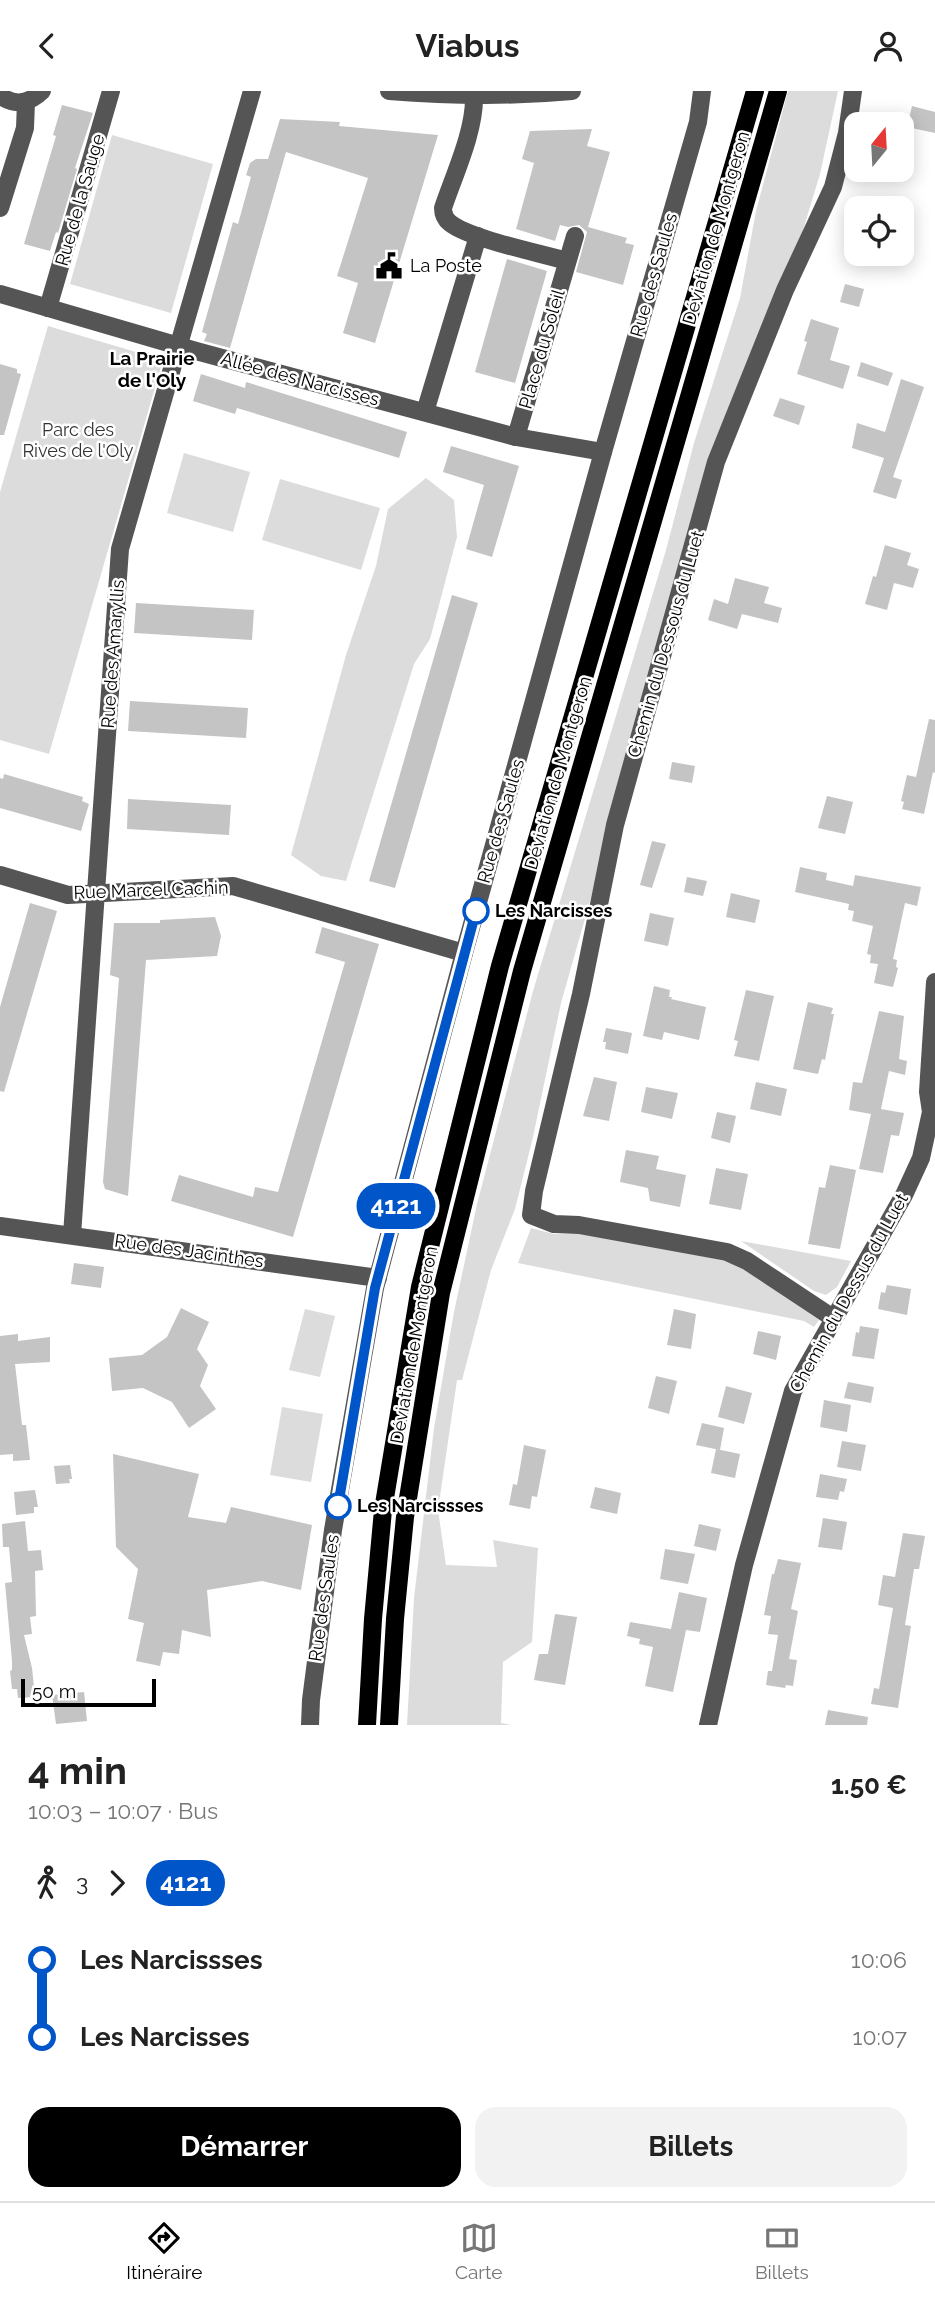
<!DOCTYPE html>
<html lang="fr">
<head>
<meta charset="utf-8">
<style>
  body { margin:0; font-family:Raleway,sans-serif; background:#f2f2f2; color:#222; height:100vh; display:flex; flex-direction:column; font-size:26px; white-space:nowrap }
  * { box-sizing:border-box; margin:0 }
  p { font-size:23px; color:#767676 }
  .icon { flex:none; width:38px; height:38px; fill:none; stroke:currentColor; stroke-width:2; stroke-linecap:round; stroke-linejoin:round }
  .map { position:relative; height:1634px; overflow:hidden }
  .drawer { display:flex; flex-direction:column; background:#fff; flex:1 }
  .drawer>* { flex:none }
  .badge { padding:0 14px; border-radius:23px; font-size:24px; line-height:46px }
  .needle { width:46px; rotate:18deg }
  .buttons { position:absolute; left:844px; top:21px; display:grid; gap:14px }
  .buttons a { display:grid; place-items:center; width:70px; height:70px; border-radius:14px; background:#fff; box-shadow:0 4px 18px #0003; font-size:35px }
  .scale { position:absolute; left:21px; bottom:18px; width:135px; box-sizing:border-box; padding-left:7px; border:4px solid #000; border-top:0; font-size:19px; line-height:24px; white-space:nowrap; color:#000; -webkit-text-stroke:5px #fff; paint-order:stroke }
  .map>.badge { position:absolute; translate:-50% -50%; box-shadow:0 0 0 4px #fff }
  .legs { display:flex; align-items:center; gap:10px; height:77px; padding:0 28px; font-size:23px }
  .legs p { margin-inline-start:auto }
  .summary { display:flex; align-items:center; justify-content:space-between; height:119px; padding:0 28px }
  h1 { font-size:38px; font-weight:700; line-height:52px }
  .action { display:flex; gap:14px; margin-top:auto; padding:14px 28px }
  .action a { flex:1; height:80px; border-radius:21px; background:#000; color:#fff; font-size:28px; font-weight:700; line-height:80px; text-align:center }
  .action a+a { background:#f2f2f2; color:#222 }
  ul { padding:0 28px; list-style:none }
  li { display:flex; align-items:center; gap:24px; height:77px; font-size:26px }
  li i { display:grid; place-items:center; width:10px; height:100%; margin:0 9px; background:currentColor }
  li i::after { content:''; width:18px; height:18px; margin:-9px; border:5px solid; border-radius:50%; background:#fff }
  li p { margin-inline-start:auto }
  li:first-child i { background:linear-gradient(#0000 50%,currentColor 0) }
  li:last-child i { background:linear-gradient(currentColor 50%,#0000 0) }
  header { display:flex; justify-content:space-between; align-items:center; height:91px; padding:0 28px; background:#fff; font-size:32px; font-weight:700 }
  .tabs { display:flex; justify-content:space-around; align-items:center; height:98px; border-top:2px solid #e0e0e0; background:#fff; font-size:19px; color:#767676 }
  .tabs a { display:grid; justify-items:center; gap:4px }
  .tabs .selected { color:#000 }
  .map>svg:first-child { display:block }
  .green { fill:#dcdcdc }
  .building { fill:#c4c4c4 }
  .lines { fill:none; stroke-linecap:round; stroke-linejoin:round }
  .minor { stroke:#555; stroke-width:18 }
  .major { stroke:#000; stroke-width:18 }
  .line-1-casing { stroke:#fff; stroke-width:16 }
  .line-1 { stroke:#0055c8; stroke-width:10 }
  .stop-1-dot { fill:#fff; stroke:#0055c8; stroke-width:3.5 }
  .labels { text-anchor:middle; stroke-width:5; stroke-linejoin:round; paint-order:stroke }
  .street-label { font-size:18px; fill:#000; stroke:#fff }
  .poi-label { font-size:18px; fill:#000; stroke:#fff; text-anchor:start }
  .park-label { font-size:18px; fill:#333; stroke:#fff }
  .stop-label { font-size:18px; font-weight:bold; fill:#000; stroke:#fff; text-anchor:start }
  .neighbourhood-label { font-size:19px; font-weight:bold; fill:#000; stroke:#fff }
</style>
</head>
<body>
<header><svg class="icon" aria-label="back" viewBox="0 0 24 24"><path d="M15 5l-7 7 7 7"/></svg>Viabus<svg class="icon" aria-label="person" viewBox="0 0 24 24"><circle cx="12" cy="8" r="4"/><path d="M4 21q1-7 8-7t8 7"/></svg></header>
<div class="map">
<svg width="935" height="1634" viewBox="0 0 935 1634">
  <rect width="100%" height="100%" fill="#fff"/>
  <g class="green">
    <path d="M788,0H838L820,83L800,149L725,335L561,912L533,1046L515,1118L491,1179L462,1289H457L438,1419L446,1474L497,1476L493,1449L538,1457L532,1551L503,1571L501,1632L511,1634H407L414,1507L434,1337L454,1221L477,1113L533,900L666,459L694,352L740,207L756,120Z"/>
    <path d="M112,44L213,73L171,222L70,193Z"/>
    <path d="M48,235L163,269L49,663L0,649V401Z"/>
    <path d="M184,362L250,381L233,441L167,422Z"/>
    <path d="M426,387L454,409L457,446L430,548L414,573L346,790L321,785L291,764L346,564L376,475L388,418Z"/>
    <path d="M280,388L380,417L361,479L262,449Z"/>
    <path d="M531,1137L554,1143H584L733,1171L819,1229L814,1236L804,1230L518,1172Z"/>
    <path d="M741,1150L851,1170L837,1196L826,1204L814,1200Z"/>
    <path d="M305,1218L335,1225L320,1286L289,1279Z"/>
    <path d="M282,1316L323,1323L311,1391L270,1384Z"/>
  </g>
  <g class="building">
    <path d="M62,14L93,22L75,77L77,78L58,142L56,141L50,160L24,153L56,45L53,44Z"/>
    <path d="M912,15L935,21V42L907,36Z"/>
    <path d="M280,28L340,31L339,35L438,44L375,252L343,242L358,192L337,185L368,87L286,61L230,257L204,250L207,243L202,241L233,131L238,133L251,86L246,84L250,72L256,68H268Z"/>
    <path d="M592,38L587,55L610,61L588,136L627,147L625,152L634,154L623,194L576,181L587,141L579,134L568,136L560,134L555,150L516,138L534,72L522,68L530,40Z"/>
    <path d="M507,168L547,180L515,292L475,281Z"/>
    <path d="M845,193L864,198L859,216L840,211Z"/>
    <path d="M811,228L839,237L830,269L850,275L843,298L797,283L807,251L804,250Z"/>
    <path d="M861,271L893,282L888,295L857,285Z"/>
    <path d="M0,273L17,278V282L21,283L4,344H0Z"/>
    <path d="M201,283L245,297L246,291L407,341L399,367L237,317L235,323L193,310Z"/>
    <path d="M901,288L924,296L893,386L902,389L896,408L873,401L884,367L852,357L857,332L885,341Z"/>
    <path d="M780,307L805,315L799,334L773,325Z"/>
    <path d="M451,355L519,375L492,466L466,458L484,394L443,381Z"/>
    <path d="M885,454L911,462L907,474L919,478L913,497L894,492L887,519L865,513L873,485L876,486Z"/>
    <path d="M735,487L769,496L764,512L782,517L778,532L742,523L737,538L708,529L714,508L728,513Z"/>
    <path d="M452,504L478,512L395,797L369,790Z"/>
    <path d="M136,512L254,519L252,549L134,542Z"/>
    <path d="M130,610L248,617L246,647L128,640Z"/>
    <path d="M929,628L935,629V682L933,681L924,723L902,718L904,711L901,710L907,684L916,686Z"/>
    <path d="M672,671L695,675L692,692L669,688Z"/>
    <path d="M4,683L83,706L82,710L89,713L81,740L0,717V687L3,688Z"/>
    <path d="M827,705L853,711L845,743L818,737Z"/>
    <path d="M128,708L231,714L229,744L127,738Z"/>
    <path d="M652,750L666,753L652,797L640,794Z"/>
    <path d="M800,776L827,782L826,789L853,795L855,784L921,796L917,815L905,812L893,868L897,869L896,876L898,877L893,896L874,892L878,873L870,872L871,864L867,863L873,835L852,830L854,820L848,819L849,813L795,801Z"/>
    <path d="M687,786L707,790L703,805L684,801Z"/>
    <path d="M731,802L760,809L755,832L726,826Z"/>
    <path d="M30,812L57,820L4,1001L0,1000V916Z"/>
    <path d="M650,822L674,827L668,855L644,850Z"/>
    <path d="M215,826L221,845L217,865L146,869L128,1105L105,1098L103,1091L119,887L110,884L114,832H160V829Z"/>
    <path d="M322,836L379,853L293,1146L171,1110L179,1084L253,1106L255,1096L278,1101L345,871L315,862Z"/>
    <path d="M654,895L670,899L669,906H672L671,908L706,916L699,949L664,941L662,949L643,945Z"/>
    <path d="M746,899L774,905L759,970L734,965L738,950L734,949Z"/>
    <path d="M808,911L833,917L831,923H834L825,969L822,968L818,983L793,978Z"/>
    <path d="M879,920L904,925L899,968L907,970L905,984L889,980L881,1018L904,1022L899,1045L891,1044L883,1082L859,1078L871,1023L849,1019L853,991L862,992Z"/>
    <path d="M606,937L632,942L628,963L605,958L606,951H603Z"/>
    <path d="M594,986L617,991L609,1030L583,1025Z"/>
    <path d="M756,991L787,998L781,1025L750,1018Z"/>
    <path d="M646,996L678,1002L672,1028L641,1021Z"/>
    <path d="M717,1021L736,1025L730,1052L711,1047Z"/>
    <path d="M626,1059L659,1065L656,1078L686,1084L680,1116L650,1110L648,1097L620,1091Z"/>
    <path d="M830,1074L856,1079L840,1158L808,1153L819,1096L825,1097Z"/>
    <path d="M716,1077L748,1083L741,1119L709,1113Z"/>
    <path d="M74,1172L104,1176L101,1197L71,1193Z"/>
    <path d="M887,1194L911,1198L907,1224L878,1218L881,1201L885,1202Z"/>
    <path d="M181,1217L209,1231L197,1258L208,1274L200,1295L216,1318L189,1337L172,1311L143,1297L112,1300L109,1267L142,1264L167,1246Z"/>
    <path d="M674,1218L696,1223L691,1258L667,1254Z"/>
    <path d="M860,1235L879,1238L874,1268L852,1265L856,1241L859,1242Z"/>
    <path d="M758,1240L781,1245L776,1269L753,1263Z"/>
    <path d="M18,1243V1250L50,1246V1271L15,1273L22,1334H26L30,1369L13,1370V1363L0,1364V1245Z"/>
    <path d="M656,1285L677,1290L669,1323L648,1317Z"/>
    <path d="M848,1291L874,1296L871,1312L844,1307Z"/>
    <path d="M726,1295L752,1302L744,1333L718,1326Z"/>
    <path d="M824,1309L851,1314L847,1341L820,1336Z"/>
    <path d="M702,1332L724,1337L720,1359L696,1354Z"/>
    <path d="M842,1350L866,1354L861,1380L837,1376Z"/>
    <path d="M524,1354L546,1359L537,1406L532,1405L530,1418L509,1414L513,1393L517,1394Z"/>
    <path d="M716,1358L740,1363L735,1387L711,1382Z"/>
    <path d="M113,1363L199,1383L188,1426L226,1432L231,1416L312,1434L301,1499L262,1490L207,1499L211,1546L182,1539L179,1563L163,1561L160,1575L136,1570L144,1532L128,1528L138,1478L116,1456Z"/>
    <path d="M70,1374L72,1388H69L70,1392L56,1393L54,1375Z"/>
    <path d="M820,1383L847,1388L844,1401L840,1400L838,1409L816,1406Z"/>
    <path d="M595,1396L621,1402L617,1423L590,1417Z"/>
    <path d="M35,1399L38,1416H34V1422L16,1424L14,1401Z"/>
    <path d="M823,1427L847,1431L842,1459L818,1456Z"/>
    <path d="M25,1430L28,1460L41,1459L43,1479L35,1480L36,1525L30,1526L32,1543L24,1544L32,1577L35,1606L18,1607L17,1598H12L10,1580L12,1579V1570L5,1492L12,1491L9,1456H3L2,1433Z"/>
    <path d="M699,1433L721,1438L716,1460L694,1455Z"/>
    <path d="M903,1442L925,1445L919,1478H914L905,1534L911,1535L898,1617L871,1613L874,1597L879,1598L893,1517L878,1514L883,1484L895,1486Z"/>
    <path d="M665,1458L695,1463L688,1493L660,1488Z"/>
    <path d="M778,1468L801,1472L791,1518L798,1520L789,1568L797,1569L793,1595L786,1594L785,1597L766,1594L768,1580H772L778,1544L768,1543L771,1525L764,1524L772,1483H774Z"/>
    <path d="M679,1501L707,1507L700,1541L686,1539L673,1601L645,1595L653,1556L639,1553L640,1548L627,1545L630,1531L671,1538Z"/>
    <path d="M555,1523L577,1526L565,1594L534,1589L539,1563H548Z"/>
    <path d="M84,1601L87,1630L56,1633L52,1604Z"/>
    <path d="M828,1619L868,1626L867,1634H825Z"/>
  </g>
  <g class="lines">
    <g class="minor">
      <path d="M389,0C453,5 508,6 572,0"/>
      <path d="M0,4C14,16 30,12 42,0"/>
      <path d="M474,5C475,40 454,84 443,117C443,123 445,128 450,132C470,148 540,162 567,170"/>
      <path d="M0,117L25,37L26,11"/>
      <path d="M0,203L196,260L516,346L603,361"/>
      <path d="M48,217L111,0"/>
      <path d="M425,321L478,145"/>
      <path d="M516,346L575,145"/>
      <path d="M0,784L68,804L233,795L464,862"/>
      <path d="M0,1135L378,1187"/>
      <path d="M72,1144L120,458L252,0"/>
      <path d="M833,1227L747,1170L727,1161L579,1134L554,1133L531,1124L534,1100L581,903L615,734L716,371L785,199L833,96L847,42L853,0"/>
      <path d="M310,1634L311,1609L333,1439L375,1197L464,862L603,361L698,31L702,0"/>
      <path d="M708,1634L744,1474L793,1300L904,1104L921,1067L931,1021L928,1001L935,891"/>
    </g>
    <g class="major">
      <path d="M367,1634L373,1528L383,1419L420,1196L500,875L755,0"/>
      <path d="M389,1634L395,1528L405,1426L441,1202L522,880L778,0"/>
    </g>
  </g>
  <g class="lines">
    <g class="line-1-casing">
      <path id="line-1" d="M338,1415L375,1197L476,820"/>
    </g>
    <use href="#line-1" class="line-1"/>
  </g>
  <defs>
    <g id="civic-bare" transform="scale(2.1)"><path d="M-.6-6.5H3V-4.5H.6V-3L4-1V1h2V6H-6V1h2V-1L-.6-3ZM-1.2 2.5V6h2.4V2.5Z" fill="#000" stroke="#fff" stroke-width="2.5" paint-order="stroke"/></g>
  </defs>
  <g fill-rule="evenodd">
    <use href="#civic-bare" x="389" y="175"/>
  </g>
  <g class="stop-1-dot">
    <circle cx="476" cy="820" r="12"/>
    <circle cx="338" cy="1415" r="12"/>
  </g>
  <g class="labels">
    <g class="street-label">
      <text transform="translate(80 109) rotate(-74)" y="6">Rue de la Sauge</text>
      <text transform="translate(716 137) rotate(-74)" y="6">Déviation de Montgeron</text>
      <text transform="translate(654 184) rotate(-74)" y="6">Rue des Saules</text>
      <text transform="translate(542 258) rotate(-74)" y="6">Place du Soleil</text>
      <text transform="translate(300 288) rotate(15)" y="6">Allée des Narcisses</text>
      <text transform="translate(666 553) rotate(-74)" y="6">Chemin du Dessous du Luet</text>
      <text transform="translate(113 563) rotate(-86)" y="6">Rue des Amaryllis</text>
      <text transform="translate(558 682) rotate(-74)" y="6">Déviation de Montgeron</text>
      <text transform="translate(501 730) rotate(-74)" y="6">Rue des Saules</text>
      <text transform="translate(151 799) rotate(-2)" y="6">Rue Marcel Cachin</text>
      <text transform="translate(189 1160) rotate(8)" y="6">Rue des Jacinthes</text>
      <text transform="translate(849 1202) rotate(-61)" y="6">Chemin du Dessus du Luet</text>
      <text transform="translate(414 1254) rotate(-80)" y="6">Déviation de Montgeron</text>
      <text transform="translate(324 1507) rotate(-82)" y="6">Rue des Saules</text>
    </g>
    <g class="poi-label">
      <text x="410" y="181">La Poste</text>
    </g>
    <g class="park-label">
      <text x="78" y="345">Parc des<tspan x="78" dy="21">Rives de l'Oly</tspan></text>
    </g>
    <g class="stop-label">
      <text x="495" y="826">Les Narcisses</text>
      <text x="357" y="1421">Les Narcissses</text>
    </g>
    <g class="neighbourhood-label">
      <text x="152" y="274">La Prairie<tspan x="152" dy="22">de l'Oly</tspan></text>
    </g>
  </g>
</svg>
<div class="buttons">
<a><svg class="needle" viewBox="-14 -14 28 28"><path d="M0-13l5 13h-10z" fill="#e53935"/><path d="M0 13l5-13h-10z" fill="#767676"/></svg></a>
<a><svg class="icon" aria-label="locate" viewBox="0 0 24 24"><circle cx="12" cy="12" r="6"/><path d="M12 2v4M12 18v4M2 12h4M18 12h4"/></svg></a>
</div>
<div class="scale">50 m</div>
<b class="badge" style="left:396px;top:1115px;background:#0055c8;color:#fff">4121</b>
</div>
<section class="drawer">
<div class="summary"><div><h1>4 min</h1><p>10:03 – 10:07 · Bus</p></div><b>1.50 €</b></div>
<div class="legs"><svg class="icon" aria-label="walk" viewBox="0 0 24 24"><circle cx="13" cy="4" r="2"/><path d="M13 8l-2 6 4 7M11 14l-3 7M7 12l3-4h3l4 4"/></svg>3<svg class="icon" aria-label="forward" viewBox="0 0 24 24"><path d="M9 5l7 7-7 7"/></svg><b class="badge" style="background:#0055c8;color:#fff">4121</b></div>
<ul>
<li><i style="color:#0055c8"></i><b>Les Narcissses</b><p>10:06</p></li>
<li><i style="color:#0055c8"></i><b>Les Narcisses</b><p>10:07</p></li>
</ul>
<div class="action"><a>Démarrer</a><a>Billets</a></div>
</section>
<nav class="tabs">
<a class="selected"><svg class="icon" aria-label="directions" viewBox="0 0 24 24"><path d="M12 3l9 9-9 9-9-9zM9 14v-3h6M13 9l2 2-2 2"/></svg>Itinéraire</a>
<a><svg class="icon" aria-label="map" viewBox="0 0 24 24"><path d="M3 6l6-2 6 2 6-2v14l-6 2-6-2-6 2zM9 4v14M15 6v14"/></svg>Carte</a>
<a><svg class="icon" aria-label="tickets" viewBox="0 0 24 24"><path d="M3 7h18v10H3zM15 7v10"/></svg>Billets</a>
</nav>
</body>
</html>
